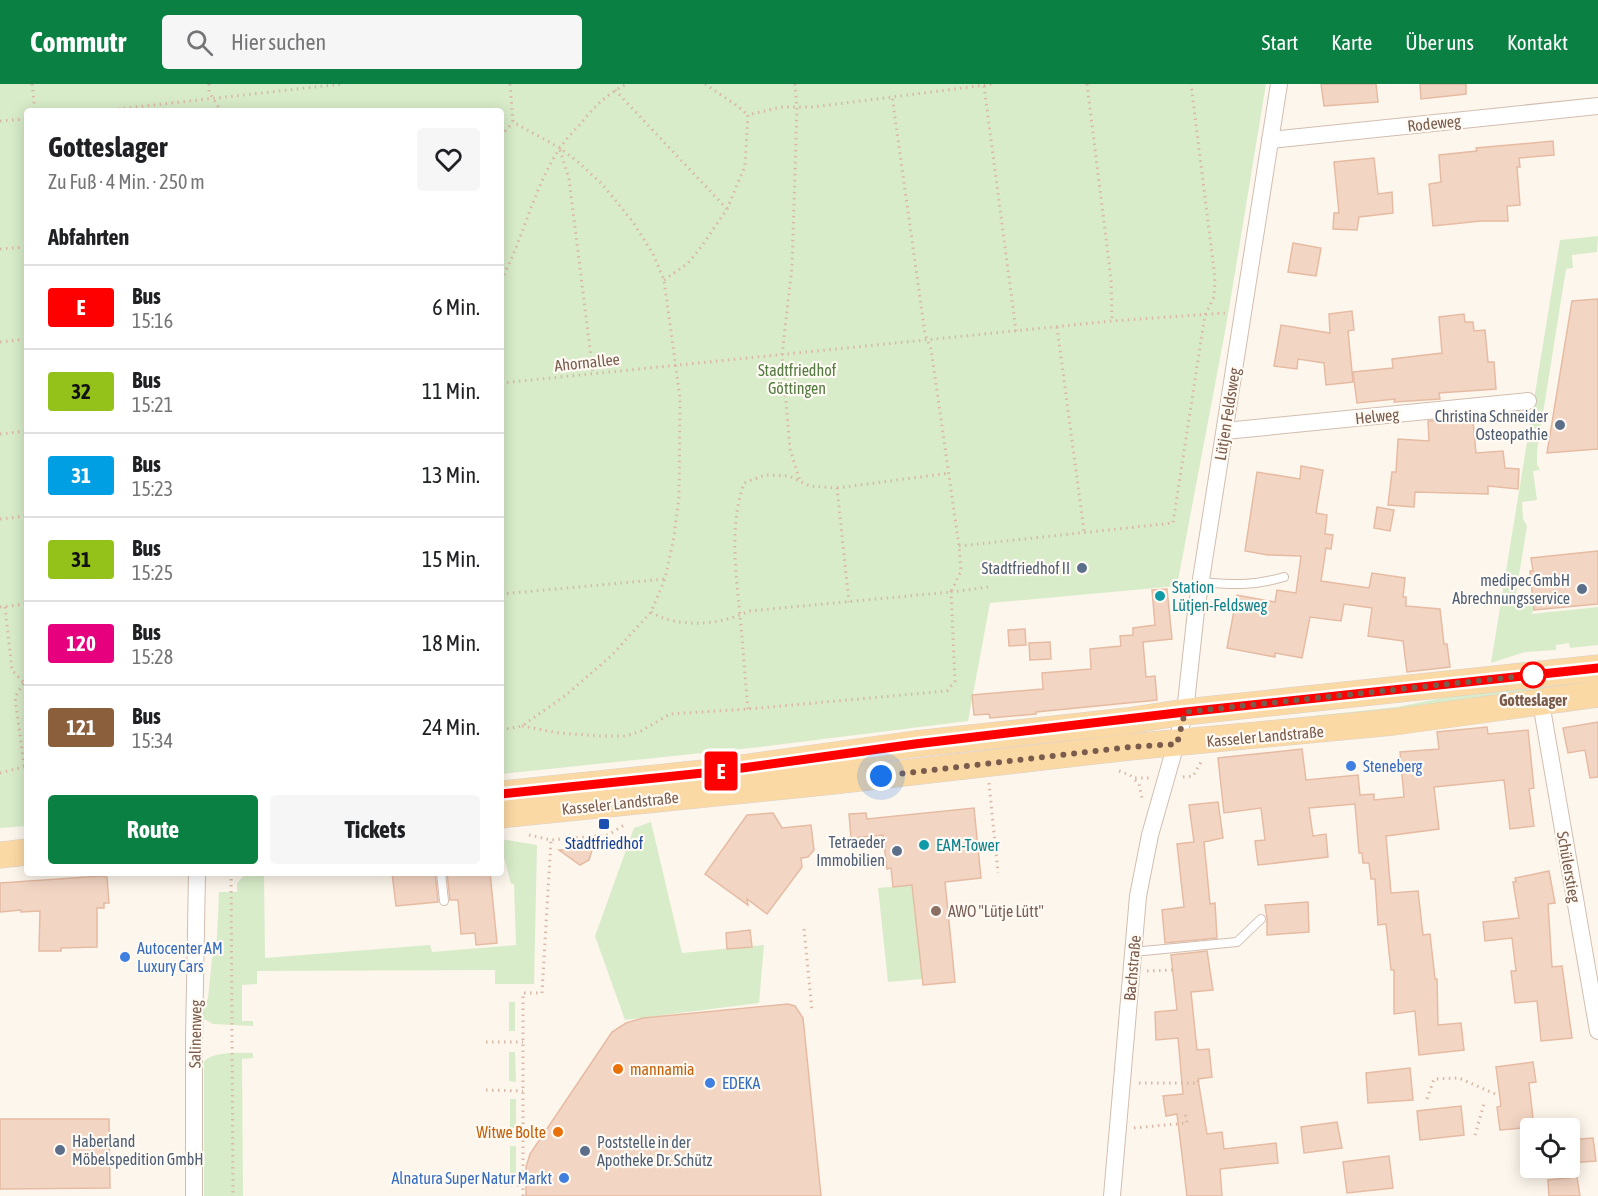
<!DOCTYPE html>
<html lang="de">
<head>
<meta charset="utf-8">
<style>
  body { margin:0; font-family:"Asap Condensed",sans-serif; background:#f6f6f6; color:#202124; height:100vh; display:flex; flex-direction:column; font-size:22px; white-space:nowrap }
  * { box-sizing:border-box; margin:0 }
  p { font-size:20px; color:#757577 }
  .icon { flex:none; width:33px; height:33px; fill:none; stroke:currentColor; stroke-width:2; stroke-linecap:round; stroke-linejoin:round }
  .map { position:relative; flex:1; overflow:hidden }
  .side { position:absolute; left:24px; top:24px; width:480px; height:768px; display:flex; flex-direction:column; background:#fff; border-radius:6px; box-shadow:0 3px 15px #0003 }
  .side>* { flex:none }
  .badge { padding:0 12px; border-radius:4px; font-size:21px; line-height:39px }
  .fabs { position:absolute; left:1520px; top:1034px; display:grid; gap:12px }
  .fabs a { display:grid; place-items:center; width:60px; height:60px; border-radius:6px; background:#fff; box-shadow:0 3px 15px #0003; font-size:30px }
  .you { position:absolute; width:30px; height:30px; margin:-15px; border:4px solid #fff; border-radius:50%; background:#1a73e8; box-shadow:0 0 0 9px #1a73e833 }
  .map>.badge { position:absolute; translate:-50% -50%; box-shadow:0 0 0 3px #fff }
  h2 { padding:0 24px; font-size:22px; line-height:54px }
  .round { display:grid; place-items:center; flex:none; width:63px; height:63px; border-radius:6px; background:#f6f6f6 }
  .summary { display:flex; align-items:center; justify-content:space-between; height:102px; padding:0 24px }
  h1 { font-size:28px; font-weight:700; line-height:45px }
  .action { display:flex; gap:12px; margin-top:auto; padding:12px 24px }
  .action a { flex:1; height:69px; border-radius:6px; background:#0b8043; color:#fff; font-size:24px; font-weight:700; line-height:69px; text-align:center }
  .action a+a { background:#f6f6f6; color:#202124 }
  ul { padding:0; list-style:none }
  li { display:flex; align-items:center; gap:18px; height:84px; padding:0 24px; border-top:2px solid #e0e0e0 }
  li div { flex:1 }
  li b { display:block; font-size:22px }
  li em { font-style:normal }
  li .badge { min-width:66px; font-weight:700; text-align:center }
  header { display:flex; align-items:center; gap:36px; box-sizing:border-box; height:84px; padding:0 30px; background:#0b8043; color:#fff }
  header strong { font-size:28px }
  nav { display:flex; gap:33px; margin-inline-start:auto; font-size:21px }
  .search { width:420px; height:54px; background:#f6f6f6; display:flex; align-items:center; gap:15px; box-sizing:border-box; padding:0 21px; border-radius:6px; color:#757577; font-size:22px }
  .map>svg:first-child { display:block }
  .green { fill:#d8ecc9 }
  .building { fill:#f3d5c3; stroke:#e6bba3; stroke-width:1.5 }
  .lines { fill:none; stroke-linecap:round; stroke-linejoin:round }
  .lane-casing { stroke:#d1beb0; stroke-width:10 }
  .street-casing { stroke:#d1beb0; stroke-width:18 }
  .primary-casing { stroke:#dad1cd; stroke-width:27 }
  .path { stroke:#d9b8a5; stroke-width:3; stroke-dasharray:1.5 4.5; stroke-linecap:butt }
  .lane { stroke:#fff; stroke-width:8 }
  .street { stroke:#fff; stroke-width:16 }
  .primary { stroke:#fbd9a5; stroke-width:26 }
  .line-casing { stroke:#fff; stroke-width:14 }
  .line { stroke:#f00; stroke-width:9 }
  .walk { stroke:#7a5c4d; stroke-width:6; stroke-dasharray:0 10.8 }
  .service-dot { fill:#5c6f8a; stroke:#fffaf3; stroke-width:2 }
  .culture-dot { fill:#0f9aa8; stroke:#fffaf3; stroke-width:2 }
  .stop-dot { fill:#fff; stroke:#f00; stroke-width:3 }
  .shop-dot { fill:#3f7fe0; stroke:#fffaf3; stroke-width:2 }
  .transit-dot { fill:#1a4fb4; stroke:#fffaf3; stroke-width:2 }
  .education-dot { fill:#8d6e63; stroke:#fffaf3; stroke-width:2 }
  .food-dot { fill:#e8710a; stroke:#fffaf3; stroke-width:2 }
  .labels { text-anchor:middle; stroke-width:4.5; stroke-linejoin:round; paint-order:stroke }
  .street-label { font-size:16px; fill:#7a5c4d; stroke:#fffaf3 }
  .park-label { font-size:16px; fill:#537a41; stroke:#fffaf3 }
  .service-label { font-size:16px; fill:#4e5e75; stroke:#fffaf3; text-anchor:end }
  .culture-label { font-size:16px; fill:#0d838f; stroke:#fffaf3; text-anchor:start }
  .stop-label { font-size:16px; font-weight:bold; fill:#7a5c4d; stroke:#fffaf3 }
  .shop-label { font-size:16px; fill:#366cbe; stroke:#fffaf3; text-anchor:start }
  .transit-label { font-size:16px; fill:#164399; stroke:#fffaf3 }
  .education-label { font-size:16px; fill:#785e54; stroke:#fffaf3; text-anchor:start }
  .food-label { font-size:16px; fill:#c56008; stroke:#fffaf3; text-anchor:start }
</style>
</head>
<body>
<header>
<strong>Commutr</strong>
<div class="search"><svg class="icon" aria-label="search" viewBox="0 0 24 24"><circle cx="10" cy="10" r="6"/><path d="M15 15l6 6"/></svg>Hier suchen</div>
<nav><a>Start</a><a>Karte</a><a>Über uns</a><a>Kontakt</a></nav>
</header>
<div class="map">
<svg width="1598" height="1112" viewBox="0 0 1598 1112">
  <rect width="100%" height="100%" fill="#fdf6ec"/>
  <g class="green">
    <path d="M0,0H1266L1227,237L1177,502L990,519L968,637L760,663L501,690V27H27V742L0,744Z"/>
    <path d="M1598,152L1597,168L1572,171L1573,184L1566,185L1537,367V380L1540,386L1533,387L1537,416L1522,418L1523,435L1527,442L1516,510L1532,509L1534,526L1531,530L1598,523V561L1570,564L1569,559L1556,561V566L1525,568L1491,579L1560,156Z"/>
    <path d="M1598,592V602L1247,645L1246,639L1397,623L1492,604Z"/>
    <path d="M651,738L682,869L764,861L759,919L625,936L595,852L634,744Z"/>
    <path d="M501,755L537,761L534,900H495V886L257,887V900L242,901V937H253V942L213,940L204,935L203,926L208,914L212,875L217,854L219,808H237V799L246,789H264L265,874L430,861L432,868L516,861L514,800H511L501,762Z"/>
    <path d="M912,801L922,895L888,898L878,804Z"/>
    <rect x="509" y="918" width="6" height="29"/>
    <path d="M509,968H515L516,998L509,997Z"/>
    <path d="M253,969V974L242,975L243,1112H204V977C217,967 236,969 253,969Z"/>
    <rect x="510" y="1015" width="6" height="29"/>
    <rect x="510" y="1062" width="6" height="30"/>
  </g>
  <g class="building">
    <path d="M1321,0H1376L1378,18L1324,22Z"/>
    <path d="M1420,0H1466V10L1421,15Z"/>
    <path d="M1553,57L1554,71L1519,74L1520,83H1517L1520,121L1507,122L1508,137H1481L1433,142L1429,100L1441,98L1439,71L1477,67L1476,64Z"/>
    <path d="M1374,74L1378,110L1392,108L1393,129L1359,133L1357,146L1333,145L1334,129H1339L1334,78Z"/>
    <path d="M1293,159L1321,164L1316,192L1288,188Z"/>
    <path d="M1598,215V365L1547,369L1572,217Z"/>
    <path d="M1352,227L1354,246L1348,247L1353,298L1326,301L1324,279L1298,275L1297,285L1274,282L1281,241L1330,249L1329,230Z"/>
    <path d="M1464,230L1465,238H1473L1474,247L1485,246L1488,278H1494L1496,305L1439,309L1440,315L1394,318L1395,315L1357,319L1353,288L1393,284L1392,275L1442,269L1439,233Z"/>
    <path d="M1442,336V339L1473,337L1476,369L1503,367L1505,384L1519,385L1518,405L1488,402V410L1415,408L1414,423L1388,421L1392,388H1396L1398,355L1429,357L1428,337Z"/>
    <path d="M1301,382L1323,386L1316,429L1327,431L1325,450L1333,451L1331,465L1326,464L1321,497L1369,504L1372,489L1405,494L1403,513H1406V522L1440,525L1444,560H1447L1450,583L1407,588L1403,557L1368,552L1372,524L1344,520L1341,537L1310,533L1302,574L1275,569V573L1227,564L1237,511L1275,518L1277,506L1296,509L1301,472L1268,471L1245,467L1257,388L1300,395Z"/>
    <path d="M1377,423L1394,426L1390,447L1374,444Z"/>
    <path d="M1598,467V520L1534,526L1530,487H1533L1531,474Z"/>
    <path d="M1167,505L1172,555L1143,558L1146,593L1155,592L1157,616L1036,628V630L990,634L989,630L974,631L972,611L1043,605L1042,589L1091,585L1090,565L1121,562L1120,552L1133,551V544L1155,541L1152,506Z"/>
    <path d="M1025,545L1026,561L1009,562L1008,546Z"/>
    <path d="M1050,558L1051,575L1030,576L1029,559Z"/>
    <path d="M1598,638V693L1590,694L1585,666L1568,669L1563,644Z"/>
    <path d="M1487,643L1488,650L1528,646L1534,704L1529,705L1534,742L1510,745L1504,696L1434,703L1439,745L1386,752L1391,809L1418,807L1423,851L1430,850L1435,895H1437L1438,941L1461,939L1464,966L1419,971L1415,927L1394,930V886H1391L1386,840L1378,841L1375,795H1371L1369,779H1363L1362,769H1359L1355,720L1309,724L1313,752L1326,750L1328,773L1258,781L1255,757L1265,756L1261,724L1224,729L1218,674L1302,665L1306,696L1358,691L1360,711L1374,710V716L1404,713L1400,668L1439,665L1437,648Z"/>
    <path d="M1218,718L1223,754L1204,758L1210,820L1215,819L1217,854L1165,859L1162,826L1184,823L1177,760L1194,758L1189,721Z"/>
    <path d="M974,724L981,794L945,798L955,898L923,901L912,801L893,803L891,784L887,785L883,751L851,754L849,730L866,729L867,735Z"/>
    <path d="M773,729L782,744L811,741L814,766L808,773L801,774L802,783L767,830L747,815L748,821L705,790L747,731Z"/>
    <path d="M593,763L589,776L580,781L559,766Z"/>
    <path d="M1549,787L1555,819L1548,820L1552,883L1562,882L1572,954L1541,957L1537,917L1515,919L1511,887H1516L1512,854L1485,857L1483,838L1519,834L1513,798H1516L1515,794Z"/>
    <path d="M392,789H435L438,818L396,822Z"/>
    <path d="M447,789H490L497,859L476,861L475,849L461,850L458,816H450Z"/>
    <path d="M102,792L107,793L109,819H104V824H97V863L61,864V867H39L40,827L21,828V826L0,828V799Z"/>
    <path d="M1308,818L1309,848L1267,851V834L1265,821Z"/>
    <path d="M750,846L752,863L727,865L726,849Z"/>
    <path d="M1207,867L1213,906L1191,908L1197,966L1209,965L1212,993L1198,995L1207,1050L1222,1048L1224,1065L1276,1059L1278,1079L1220,1085L1222,1112H1187L1177,1030L1166,1032L1163,1012L1183,1010L1178,954L1156,956L1155,928L1177,926L1171,871Z"/>
    <path d="M788,920L795,922L803,934L821,1112H526V1083L530,1070L612,948L626,939L643,934Z"/>
    <path d="M1533,978L1536,998L1529,999L1534,1043L1500,1046L1497,1023L1501,1022L1496,983Z"/>
    <path d="M1410,984L1413,1016L1368,1019L1366,989Z"/>
    <path d="M1461,1022L1464,1051L1420,1056L1417,1027Z"/>
    <path d="M0,1035H109L110,1104L0,1105Z"/>
    <path d="M1337,1038L1342,1064L1304,1069L1301,1043Z"/>
    <path d="M1593,1054L1596,1077L1569,1079V1056Z"/>
    <path d="M1389,1072L1393,1104L1347,1109L1343,1078Z"/>
    <path d="M1577,1093L1580,1112H1549L1548,1096Z"/>
  </g>
  <g class="lines">
    <g class="lane-casing">
      <g id="lane">
        <path d="M1201,498C1232,501 1253,502 1284,493"/>
        <path d="M441,789L444,817"/>
        <path d="M1133,868L1237,858L1261,835"/>
      </g>
    </g>
    <g class="street-casing">
      <g id="street">
        <path d="M1270,56L1598,22"/>
        <path d="M1225,347L1528,317"/>
        <path d="M1541,619L1598,947"/>
        <path d="M194,1112V956L197,789"/>
        <path d="M1112,1112L1138,812L1150,751L1185,628L1196,527L1279,0"/>
      </g>
    </g>
    <g class="primary-casing">
      <g id="primary">
        <path d="M501,710L713,688L915,660L1127,637L1185,628L1598,584"/>
        <path d="M501,731L834,697L1130,663L1394,638L1598,610"/>
        <path d="M0,771L27,768"/>
      </g>
    </g>
    <g class="path">
      <path d="M32,0L35,27"/>
      <path d="M209,0V8L221,27"/>
      <path d="M705,0L736,21L748,31"/>
      <path d="M795,0L797,23L792,183L782,271L790,365L800,397"/>
      <path d="M1087,0L1111,195L1112,237"/>
      <path d="M984,2L1016,247"/>
      <path d="M615,6L727,125"/>
      <path d="M100,27L342,0"/>
      <path d="M0,37L27,35"/>
      <path d="M501,52L513,38"/>
      <path d="M560,66L569,95L593,289"/>
      <path d="M0,165L27,163"/>
      <path d="M501,196C524,154 533,104 560,64C566,55 574,47 581,39C594,23 608,9 627,0"/>
      <path d="M664,196L687,180L699,166L727,125L745,82L748,31L781,23H813L994,0"/>
      <path d="M1057,243L1084,447"/>
      <path d="M0,258L27,255"/>
      <path d="M501,299L1112,237L1225,229"/>
      <path d="M0,350L27,347"/>
      <path d="M837,404L950,389"/>
      <path d="M0,435L27,432"/>
      <path d="M959,462L1173,439L1205,231L1214,213L1215,194L1191,0"/>
      <path d="M501,510L665,495"/>
      <path d="M0,523L27,520"/>
      <path d="M5,523L12,586L24,599"/>
      <path d="M651,528C678,545 721,541 749,527L951,508L961,487L959,462L931,265L925,250L892,12"/>
      <path d="M748,625C745,594 743,563 740,532C736,488 729,442 744,399L765,391L789,392L810,402L837,404L849,518"/>
      <path d="M522,642L559,649L599,652H626L641,647L670,630L748,625L947,607L955,597L951,508L989,503"/>
      <path d="M501,646L522,642L566,611L611,572L651,528L665,495L674,453L679,413L680,314L664,196L653,170L633,138L602,100L578,78L560,64L513,38L510,0"/>
      <path d="M24,682L15,613L24,599"/>
      <path d="M1119,687L1130,691L1133,694H1149"/>
      <path d="M0,689L27,682"/>
      <path d="M1183,693L1193,692L1201,678"/>
      <path d="M1135,696L1139,700L1142,714"/>
      <path d="M989,699L998,789"/>
      <path d="M529,751L551,756L608,751L624,741"/>
      <path d="M231,789L233,1112"/>
      <path d="M35,790L42,789"/>
      <path d="M804,845L812,927"/>
      <path d="M1147,887L1173,886"/>
      <path d="M486,958H523"/>
      <path d="M1139,999H1198V995"/>
      <path d="M486,1006L523,1007"/>
      <path d="M1427,1015L1434,995L1459,994L1495,1010"/>
      <path d="M1134,1044L1187,1039L1185,1029"/>
      <path d="M1475,1051L1484,1020"/>
      <path d="M486,1053H523"/>
      <path d="M487,1101H523"/>
      <path d="M523,1112V909H542L551,756"/>
    </g>
    <use href="#lane" class="lane"/>
    <use href="#street" class="street"/>
    <use href="#primary" class="primary"/>
  </g>
  <g class="lines">
    <g class="line-casing">
      <path id="line" d="M501,710L713,688L915,660L1185,628L1598,584"/>
    </g>
    <use href="#line" class="line"/>
    <path class="walk" d="M881,692L1130,663L1177,660L1185,628L1533,591"/>
  </g>
  <g class="service-dot">
    <circle cx="1560" cy="341" r="6"/>
    <circle cx="1082" cy="484" r="6"/>
    <circle cx="1582" cy="505" r="6"/>
    <circle cx="897" cy="767" r="6"/>
    <circle cx="60" cy="1066" r="6"/>
    <circle cx="585" cy="1067" r="6"/>
  </g>
  <g class="culture-dot">
    <circle cx="1160" cy="512" r="6"/>
    <circle cx="924" cy="761" r="6"/>
  </g>
  <circle class="stop-dot" cx="1533" cy="591" r="12"/>
  <g class="shop-dot">
    <circle cx="1351" cy="682" r="6"/>
    <circle cx="125" cy="873" r="6"/>
    <circle cx="710" cy="999" r="6"/>
    <circle cx="564" cy="1094" r="6"/>
  </g>
  <rect class="transit-dot" x="598" y="734" width="12" height="12" rx="3"/>
  <circle class="education-dot" cx="936" cy="827" r="6"/>
  <g class="food-dot">
    <circle cx="618" cy="985" r="6"/>
    <circle cx="558" cy="1048" r="6"/>
  </g>
  <g class="labels">
    <g class="street-label">
      <text transform="translate(1434 39) rotate(-6)" y="6">Rodeweg</text>
      <text transform="translate(587 278) rotate(-6)" y="6">Ahornallee</text>
      <text transform="translate(1227 330) rotate(-81)" y="6">Lütjen Feldsweg</text>
      <text transform="translate(1377 332) rotate(-6)" y="6">Helweg</text>
      <text transform="translate(1265 652) rotate(-5)" y="6">Kasseler Landstraße</text>
      <text transform="translate(620 719) rotate(-6)" y="6">Kasseler Landstraße</text>
      <text transform="translate(1569 783) rotate(80)" y="6">Schülerstieg</text>
      <text transform="translate(1132 884) rotate(-85)" y="6">Bachstraße</text>
      <text transform="translate(195 950) rotate(-89)" y="6">Salinenweg</text>
    </g>
    <g class="park-label">
      <text x="797" y="292">Stadtfriedhof<tspan x="797" dy="18">Göttingen</tspan></text>
    </g>
    <g class="service-label">
      <text x="1548" y="338">Christina Schneider<tspan x="1548" dy="18">Osteopathie</tspan></text>
      <text x="1070" y="490">Stadtfriedhof II</text>
      <text x="1570" y="502">medipec GmbH<tspan x="1570" dy="18">Abrechnungsservice</tspan></text>
      <text x="885" y="764">Tetraeder<tspan x="885" dy="18">Immobilien</tspan></text>
      <text x="72" y="1063" text-anchor="start">Haberland<tspan x="72" dy="18">Möbelspedition GmbH</tspan></text>
      <text x="597" y="1064" text-anchor="start">Poststelle in der<tspan x="597" dy="18">Apotheke Dr. Schütz</tspan></text>
    </g>
    <g class="culture-label">
      <text x="1172" y="509">Station<tspan x="1172" dy="18">Lütjen-Feldsweg</tspan></text>
      <text x="936" y="767">EAM-Tower</text>
    </g>
    <g class="stop-label">
      <text x="1533" y="622">Gotteslager</text>
    </g>
    <g class="shop-label">
      <text x="1363" y="688">Steneberg</text>
      <text x="137" y="870">Autocenter AM<tspan x="137" dy="18">Luxury Cars</tspan></text>
      <text x="722" y="1005">EDEKA</text>
      <text x="552" y="1100" text-anchor="end">Alnatura Super Natur Markt</text>
    </g>
    <g class="transit-label">
      <text x="604" y="765">Stadtfriedhof</text>
    </g>
    <g class="education-label">
      <text x="948" y="833">AWO "Lütje Lütt"</text>
    </g>
    <g class="food-label">
      <text x="630" y="991">mannamia</text>
      <text x="546" y="1054" text-anchor="end">Witwe Bolte</text>
    </g>
  </g>
</svg>
<div class="fabs">
<a><svg class="icon" aria-label="locate" viewBox="0 0 24 24"><circle cx="12" cy="12" r="6"/><path d="M12 2v4M12 18v4M2 12h4M18 12h4"/></svg></a>
</div>
<div class="you" style="left:881px;top:692px"></div>
<b class="badge" style="left:721px;top:687px;background:#f00;color:#fff">E</b>
<section class="side">
<div class="summary"><div><h1>Gotteslager</h1><p>Zu Fuß · 4 Min. · 250 m</p></div><a class="round"><svg class="icon" aria-label="heart" viewBox="0 0 24 24"><path d="M12 20l-8-8c-3-5 5-10 8-4 3-6 11-1 8 4z"/></svg></a></div>
<h2>Abfahrten</h2>
<ul>
<li><span class="badge" style="background:#f00;color:#fff">E</span><div><b>Bus</b><p>15:16</p></div><em>6 Min.</em></li>
<li><span class="badge" style="background:#94c11a;color:#111">32</span><div><b>Bus</b><p>15:21</p></div><em>11 Min.</em></li>
<li><span class="badge" style="background:#009fe3;color:#fff">31</span><div><b>Bus</b><p>15:23</p></div><em>13 Min.</em></li>
<li><span class="badge" style="background:#94c11a;color:#111">31</span><div><b>Bus</b><p>15:25</p></div><em>15 Min.</em></li>
<li><span class="badge" style="background:#e6007e;color:#fff">120</span><div><b>Bus</b><p>15:28</p></div><em>18 Min.</em></li>
<li><span class="badge" style="background:#8b5e3c;color:#fff">121</span><div><b>Bus</b><p>15:34</p></div><em>24 Min.</em></li>
</ul>
<div class="action"><a>Route</a><a>Tickets</a></div>
</section>
</div>
</body>
</html>
